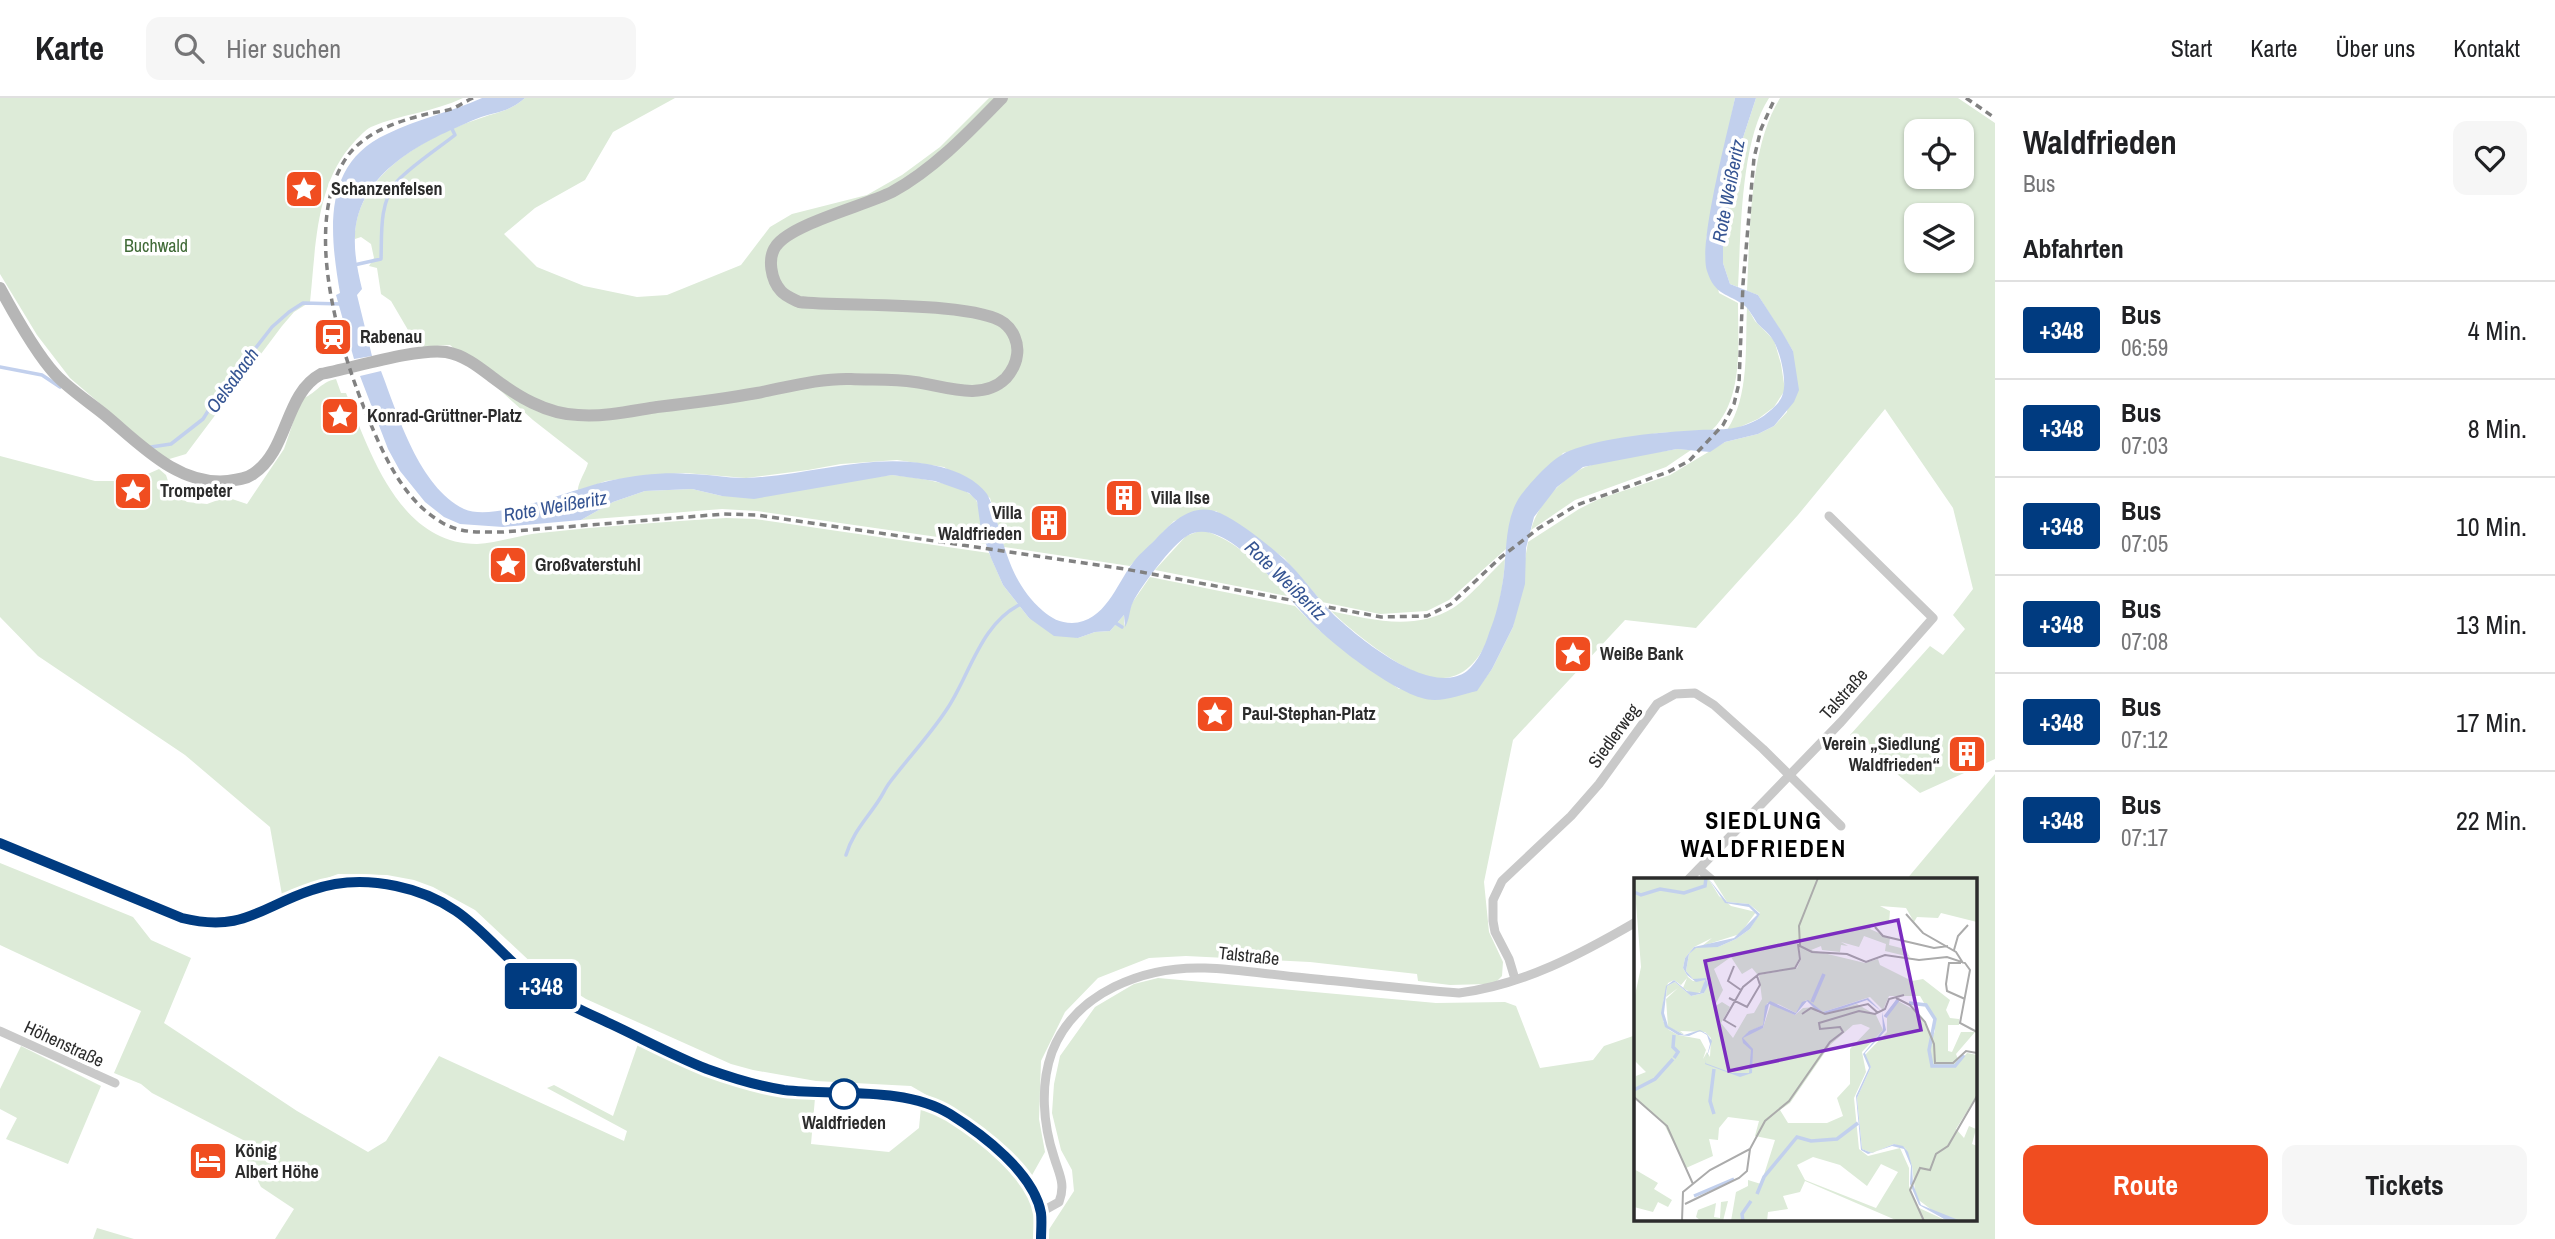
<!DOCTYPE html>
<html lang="de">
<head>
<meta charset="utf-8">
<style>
  body { margin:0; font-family:"Archivo Narrow",sans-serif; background:#f6f6f6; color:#202124; height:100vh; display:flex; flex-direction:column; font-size:26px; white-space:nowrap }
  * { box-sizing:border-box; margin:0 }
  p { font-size:23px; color:#757577 }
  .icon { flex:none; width:38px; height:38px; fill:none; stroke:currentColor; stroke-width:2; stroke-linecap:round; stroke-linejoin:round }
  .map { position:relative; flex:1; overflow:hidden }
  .sheet { display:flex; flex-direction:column; background:#fff; width:560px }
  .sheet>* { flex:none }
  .badge { padding:0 14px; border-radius:5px; font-size:24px; line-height:46px }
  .fabs { position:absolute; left:1904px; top:21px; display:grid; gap:14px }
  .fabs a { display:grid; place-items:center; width:70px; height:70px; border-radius:14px; background:#fff; box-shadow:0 2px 5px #0004; font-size:35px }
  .map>.badge { position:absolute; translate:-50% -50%; box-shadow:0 0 0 4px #fff }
  h2 { padding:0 28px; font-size:26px; line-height:63px }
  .round { display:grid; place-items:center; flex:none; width:74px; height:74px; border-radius:14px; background:#f6f6f6 }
  .headline { display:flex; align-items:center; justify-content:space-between; height:119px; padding:0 28px }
  h1 { font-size:33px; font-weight:800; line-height:52px }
  .button { display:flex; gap:14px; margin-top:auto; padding:14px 28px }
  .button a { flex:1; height:80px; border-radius:14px; background:#f04d20; color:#fff; font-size:28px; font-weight:800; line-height:80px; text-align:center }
  .button a+a { background:#f6f6f6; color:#202124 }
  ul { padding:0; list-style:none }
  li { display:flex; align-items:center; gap:21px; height:98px; padding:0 28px; border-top:2px solid #e0e0e0 }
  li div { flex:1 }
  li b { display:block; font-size:26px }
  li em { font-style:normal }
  li .badge { min-width:77px; font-weight:700; text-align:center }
  header { display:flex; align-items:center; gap:42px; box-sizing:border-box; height:98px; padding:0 35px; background:#fff; border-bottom:2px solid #e0e0e0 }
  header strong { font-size:33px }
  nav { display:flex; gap:38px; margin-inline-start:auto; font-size:24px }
  .search { width:490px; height:63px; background:#f6f6f6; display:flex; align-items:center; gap:18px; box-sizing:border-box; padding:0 24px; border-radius:14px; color:#757577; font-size:26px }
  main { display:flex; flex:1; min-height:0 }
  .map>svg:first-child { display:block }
  .green { fill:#ddebd8; fill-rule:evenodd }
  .water { fill:#c2d0ed }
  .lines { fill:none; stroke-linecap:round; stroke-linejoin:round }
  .stream { stroke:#c2d0ed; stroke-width:3.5 }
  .street { stroke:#c9c9c9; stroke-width:9 }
  .secondary { stroke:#b6b6b6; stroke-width:12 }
  .rail { stroke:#818181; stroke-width:3.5; stroke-dasharray:7 5; stroke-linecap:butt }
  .line-casing { stroke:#fff; stroke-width:16 }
  .line { stroke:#003b80; stroke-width:10 }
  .stop-dot { fill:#fff; stroke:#003b80; stroke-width:3.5 }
  .labels { text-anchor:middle; stroke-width:7; stroke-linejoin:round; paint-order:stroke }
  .poi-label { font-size:18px; font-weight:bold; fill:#2c2c2c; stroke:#fff; text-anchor:start }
  .park-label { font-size:18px; fill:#406a37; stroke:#fff }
  .street-label { font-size:18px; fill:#2c2c2c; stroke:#fff }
  .stop-label { font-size:18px; font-weight:bold; fill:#2c2c2c; stroke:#fff }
  .water-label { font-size:19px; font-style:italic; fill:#355492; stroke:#fff }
  .district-label { font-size:24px; font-weight:bold; letter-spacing:2px; fill:#000; stroke:#fff }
  .inset-river { fill:none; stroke:#c2d0ed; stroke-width:3.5 }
  .inset-road { fill:none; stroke:#ababab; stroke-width:2 }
  .view { fill:#7b2cbf; fill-opacity:0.15; stroke:#7b2cbf; stroke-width:3.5 }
  .inset-edge { fill:none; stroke:#2c2c2c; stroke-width:3.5 }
</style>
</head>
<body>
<header>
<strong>Karte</strong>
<div class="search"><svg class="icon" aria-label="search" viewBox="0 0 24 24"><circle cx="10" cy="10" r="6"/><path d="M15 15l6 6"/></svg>Hier suchen</div>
<nav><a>Start</a><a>Karte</a><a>Über uns</a><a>Kontakt</a></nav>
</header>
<main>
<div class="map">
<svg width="1995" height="1141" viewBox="0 0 1995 1141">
  <rect width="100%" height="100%" fill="#fff"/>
  <g class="green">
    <path d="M0,0H463C434,14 401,16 371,29C365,32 360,38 355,43C315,85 316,149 310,204L294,214L282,228L186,356L166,362L70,280L37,237L0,176Z"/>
    <path d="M525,0H675L613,34L585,82L535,110L504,136L537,169L584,188L637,199L667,197L741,167L770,129L792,116L867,97L902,77L940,49L989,0H1735L1706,142L1719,195L1738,205C1738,245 1744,301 1712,332L1658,335L1598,346L1563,355L1511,424L1506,451L1449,502L1427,513L1380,516L1322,504L1284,460L1216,413L1174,423L1130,468L1004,449L990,400L944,369L897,362L841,366L808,372L746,380L685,375L641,378L606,383L578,393C577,386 586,373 588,365L533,322L450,247L418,249L391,203L381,196L377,170L369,168L374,160L371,146L361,139L355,141C354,77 428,37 481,20C500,13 508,14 525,0Z"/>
    <path d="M1756,0H1769C1740,44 1741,137 1738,189L1730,186L1723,165V146L1739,52Z"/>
    <path d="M1780,0H1958L1995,25V661L1920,695L1850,637L1930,548L1943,557L1965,531L1953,517L1973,491L1953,410L1885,311L1798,417L1696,530L1625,522L1513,642L1484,784L1489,834L1503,864L1502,878L1496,884L1487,886L1450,887L1418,883L1417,876L1310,864L1186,858L1149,860L1098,880L1065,914L1041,963L1039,1021L1045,1054L1031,1079L937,1003L911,988L816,983L753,972L731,966L586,901L537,870L475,812L433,789L414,782L387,777L338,776L282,797L270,729L185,657L38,558L0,519V358L95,383H132L159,371L166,377L171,392L187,404L207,406L226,399L247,406L284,351L301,301C315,297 320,284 336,281L341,295H346C370,354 399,446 477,446C498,445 519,437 540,435C602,428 664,424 726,420L755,421L989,455L1003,487L1029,520L1078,540L1095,534L1110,533L1124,517V528L1132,505L1150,479L1295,508L1319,532L1399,591L1476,593L1492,571L1513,529L1528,444L1579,411L1599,401L1670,377L1725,344L1758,336L1774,328L1787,314L1793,253L1758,197L1747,193C1750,135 1749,50 1780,0ZM1916,33H1962V79H1923L1922,88L1909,87L1916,78ZM1916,117H1962V163H1916Z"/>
    <path d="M1747,209L1755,223L1774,242L1781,266L1785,292L1774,309L1758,321L1733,332H1727C1750,298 1745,248 1747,209Z"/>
    <path d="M1677,351L1691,352L1666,369L1575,402L1531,432C1537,407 1559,384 1581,371C1598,362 1655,355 1677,351Z"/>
    <path d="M892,377C910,379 966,385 976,402C980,408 983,436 986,446L757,413L722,411L581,422L613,404L645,393L692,391L722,398Z"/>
    <path d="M1202,432C1237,442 1264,471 1287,498L1155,472L1186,438Z"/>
    <path d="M1505,461C1503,498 1491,577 1444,580C1439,580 1433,581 1428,579C1400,571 1352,534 1331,513C1372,522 1415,533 1453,510C1469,500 1491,474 1505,461Z"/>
    <path d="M1995,676V1141H1047L1048,1133L1074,1093L1072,1072L1061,1052L1052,1015L1054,986L1060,958L1095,909L1134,886L1158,880L1436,905L1505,904L1516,908L1540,970L1593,962L1604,948L1636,937V1122H1976V782H1906Z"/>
    <path d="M0,765L133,819L151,842L191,860L164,925L297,1013L368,1054L386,1043L439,958L624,1043L627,1033L547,990L554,987L613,1018L638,946L726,984L753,992L815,1000L811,1046L889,1054L919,1030L921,1009C960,1026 1000,1053 1024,1088C1034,1103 1036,1124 1035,1141H275L294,1111L261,1089L242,1052L245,1043L152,995L141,986L114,975L141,913L0,847Z"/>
    <path d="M21,948L101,988L68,1066L6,1041L17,1020L0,1011V991Z"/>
    <path d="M97,1130L134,1141H93Z"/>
  </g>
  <g class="water">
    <path d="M482,0H525C506,16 497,13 476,21C424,43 358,73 355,138C354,156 358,174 362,191L357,197L372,258L354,261L336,197L340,195C330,136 321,66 387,36C417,21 451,14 482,0Z"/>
    <path d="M1735,0H1756L1739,52L1723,146V165L1730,186L1758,197L1782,234L1793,253L1799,292L1794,304L1774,328L1758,336L1725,344L1710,354L1677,351L1583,369L1557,389L1534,419L1526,450L1525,486L1513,529L1492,571L1477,593C1463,596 1448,602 1435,602C1405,603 1340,552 1318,531C1292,508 1227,413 1187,438C1172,447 1141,488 1133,504C1129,512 1130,521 1125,529L1124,517L1110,533L1095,534L1078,540L1054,538L1029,520L1003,487L991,460L981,432L977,403L969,395L935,383L892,377L754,401L722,398L692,391L645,393L613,404L581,422L503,429L460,426L444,419L425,404L400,373L388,351L360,278L381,273C398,317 419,389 464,411C496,425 579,388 613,382C638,377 665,374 690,376C708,376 726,380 745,380C811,378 874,352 941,369C957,373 977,382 987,396C992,405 995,417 998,427C1007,460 1016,490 1043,513C1051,520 1060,525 1072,525C1105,524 1116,487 1132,466C1138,457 1147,450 1155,442C1172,424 1193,403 1220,415C1241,425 1265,444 1283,460C1302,477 1316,499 1334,517C1360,541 1431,600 1467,573C1478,564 1485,548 1489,535C1496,518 1500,501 1503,482C1507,456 1504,420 1521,397C1532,383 1552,360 1569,353C1604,339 1661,334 1699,332C1724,331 1739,333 1762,319C1770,313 1781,305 1783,295C1787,282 1780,253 1773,242C1769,235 1763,231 1758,226C1755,222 1749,211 1745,208C1728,195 1715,198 1707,173C1698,146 1728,33 1735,0Z"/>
  </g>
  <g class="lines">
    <g class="stream">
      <path d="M354,167L381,161C382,137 379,107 395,86C404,73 440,49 455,37L451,29"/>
      <path d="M0,269L42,277L60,289"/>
      <path d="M151,349L171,346L203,321L232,275L247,261L272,229L289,214L303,205L342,206"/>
      <path d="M1114,524L1122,529"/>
      <path d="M846,757C853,734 866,722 879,702C883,696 886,689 890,684C909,659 930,637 947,611C970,577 980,526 1021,506"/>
    </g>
    <g class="street">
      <path d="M1699,771L1712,782"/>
      <path d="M1688,782L1841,624L1933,520L1829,418"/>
      <path d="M1515,881L1509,861L1495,834L1493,823V802L1502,783L1571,718L1599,686L1657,606L1675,596L1695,595L1714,607L1763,651L1841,728"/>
      <path d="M0,933L115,985"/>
      <path d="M1041,1114L1059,1104C1066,1086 1059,1076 1054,1059C1043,1026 1040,987 1052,954C1075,894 1144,868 1205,870C1238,871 1272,877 1306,880C1357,885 1408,891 1459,895C1523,887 1581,856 1636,824"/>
    </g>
    <g class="secondary">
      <path d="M0,190C14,216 36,255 55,276C69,291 89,304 105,317C140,346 178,388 228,383C237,382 246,381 253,376C289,352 284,296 321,276C353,270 416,250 446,254C464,257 479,269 492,279C517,298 546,316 578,317C605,319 631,313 657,309C691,305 724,301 757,295C788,289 820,280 851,281C872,282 894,281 915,284C944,288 982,304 1006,280C1012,273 1016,266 1017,257C1019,245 1013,232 1004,225C974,203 842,209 799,204C793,201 785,198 781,193C771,182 767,160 776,148C791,126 864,108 892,94C934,71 969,34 1002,0"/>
      <path d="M0,745L182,820C243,835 260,809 312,792C340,782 368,782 396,788C474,804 491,855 550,895C573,911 600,921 625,933C652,946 679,960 707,971C732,980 757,988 784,992C836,998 904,988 950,1016C981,1035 1034,1076 1041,1115C1042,1123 1041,1133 1041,1141"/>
    </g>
    <g class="rail">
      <path d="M473,0C466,3 460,7 454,10C444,14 433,14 423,17C396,24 367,34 349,56C299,123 340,253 369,322C385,360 404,402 441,424C460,436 482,434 503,434L724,416L757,417L1125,471L1381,519L1427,518L1451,506L1500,460L1539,430L1577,407L1668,374L1689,363L1723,327L1734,306L1739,285L1743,186L1754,60L1761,31L1775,0"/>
      <path d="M1966,0L1995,20"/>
    </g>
  </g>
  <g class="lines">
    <g class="line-casing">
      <path id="line" d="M0,745L182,820C243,835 260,809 312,792C340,782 368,782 396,788C474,804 491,855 550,895C569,908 590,916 611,926C643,941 674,958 707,971C732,980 757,988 784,992C836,998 904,988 950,1016C982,1036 1034,1075 1041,1115C1042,1123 1041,1133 1041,1141"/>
    </g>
    <use href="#line" class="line"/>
  </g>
  <defs>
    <g id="sight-square" transform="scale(2.0125)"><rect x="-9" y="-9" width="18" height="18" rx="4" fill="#f04d20" stroke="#fff"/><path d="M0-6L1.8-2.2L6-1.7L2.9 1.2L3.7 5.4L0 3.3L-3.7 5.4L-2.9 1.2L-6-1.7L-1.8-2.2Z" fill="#fff"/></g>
    <g id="station-square" transform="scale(2.0125)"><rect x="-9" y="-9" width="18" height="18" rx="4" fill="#f04d20" stroke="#fff"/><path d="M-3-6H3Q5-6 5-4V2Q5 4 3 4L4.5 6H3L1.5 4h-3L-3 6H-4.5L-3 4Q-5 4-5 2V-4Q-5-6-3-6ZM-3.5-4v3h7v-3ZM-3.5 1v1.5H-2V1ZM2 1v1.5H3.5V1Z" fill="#fff"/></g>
    <g id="building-square" transform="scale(2.0125)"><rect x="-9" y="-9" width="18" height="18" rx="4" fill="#f04d20" stroke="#fff"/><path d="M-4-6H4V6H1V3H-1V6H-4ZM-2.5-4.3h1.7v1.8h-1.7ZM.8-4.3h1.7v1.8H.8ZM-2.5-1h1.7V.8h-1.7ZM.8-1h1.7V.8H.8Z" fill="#fff"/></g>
    <g id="hotel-square" transform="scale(2.0125)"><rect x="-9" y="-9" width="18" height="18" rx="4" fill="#f04d20" stroke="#fff"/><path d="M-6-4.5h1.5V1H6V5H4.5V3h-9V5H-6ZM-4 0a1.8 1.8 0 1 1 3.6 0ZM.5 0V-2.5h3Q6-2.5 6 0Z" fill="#fff"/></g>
  </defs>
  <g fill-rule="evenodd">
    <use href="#sight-square" x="304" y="91"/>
    <use href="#station-square" x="333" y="239"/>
    <use href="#sight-square" x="340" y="318"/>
    <use href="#sight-square" x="133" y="393"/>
    <use href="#building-square" x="1124" y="400"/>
    <use href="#building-square" x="1049" y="425"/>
    <use href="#sight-square" x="508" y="467"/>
    <use href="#sight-square" x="1573" y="556"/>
    <use href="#sight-square" x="1215" y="616"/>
    <use href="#building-square" x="1967" y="656"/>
    <use href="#hotel-square" x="208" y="1063"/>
  </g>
  <circle class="stop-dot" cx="844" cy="996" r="14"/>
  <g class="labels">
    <g class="poi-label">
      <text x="331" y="97">Schanzenfelsen</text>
      <text x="360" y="245">Rabenau</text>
      <text x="367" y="324">Konrad-Grüttner-Platz</text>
      <text x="160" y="399">Trompeter</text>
      <text x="1151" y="406">Villa Ilse</text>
      <text x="1022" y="421" text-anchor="end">Villa<tspan x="1022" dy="21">Waldfrieden</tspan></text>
      <text x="535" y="473">Großvaterstuhl</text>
      <text x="1600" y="562">Weiße Bank</text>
      <text x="1242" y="622">Paul-Stephan-Platz</text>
      <text x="1940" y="652" text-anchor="end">Verein „Siedlung<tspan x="1940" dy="21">Waldfrieden“</tspan></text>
      <text x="235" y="1059">König<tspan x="235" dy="21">Albert Höhe</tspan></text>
    </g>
    <g class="park-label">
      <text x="156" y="154">Buchwald</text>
    </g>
    <g class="street-label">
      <text transform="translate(1844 596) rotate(-48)" y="6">Talstraße</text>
      <text transform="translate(1614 638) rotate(-54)" y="6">Siedlerweg</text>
      <text transform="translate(1249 858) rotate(6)" y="6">Talstraße</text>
      <text transform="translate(64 946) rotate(25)" y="6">Höhenstraße</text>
    </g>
    <g class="stop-label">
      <text x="844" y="1031">Waldfrieden</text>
    </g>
    <g class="water-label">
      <text transform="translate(1728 93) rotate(-79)" y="7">Rote Weißeritz</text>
      <text transform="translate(232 282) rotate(-54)" y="7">Oelsabach</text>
      <text transform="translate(555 408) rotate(-10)" y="7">Rote Weißeritz</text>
      <text transform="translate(1286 482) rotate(44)" y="7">Rote Weißeritz</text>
    </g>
    <g class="district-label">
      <text x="1764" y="731">SIEDLUNG<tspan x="1764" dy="28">WALDFRIEDEN</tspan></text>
    </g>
  </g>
  <g transform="translate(1634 780)">
    <rect width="343" height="343" fill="#fff"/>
    <path d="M0,0H74L85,18L97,28L122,34L106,56L68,68L78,60L60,69L51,80L49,90L54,99L59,103L71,102L68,114L59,116L49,110L53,100L47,107L40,102L34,105L29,124V143L35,152L44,157L66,161L72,172L69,181L73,174L76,179L77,160L71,154L46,153L51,157L34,149L32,121L44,110L32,119L33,108L41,104L57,118L70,115L74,102L59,101L52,93L55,76L62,69H84L102,61L116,51L126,35L115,26L93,24L78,0H343V44L307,35L304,40L283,39L280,44L272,30L246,28L256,33L255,45H239L236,51L256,60L255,67L271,71L276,79L251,73L252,66L230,58L225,69L207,64L214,68L207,67L206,74L188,72L187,68L177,72L231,85L244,81L246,87L278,103L289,101L316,122L312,132L316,140L325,141V147H314V173L318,174L327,154H341L322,176L325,184L333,175L343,177V217L322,251L330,260L335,248L342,251L338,266L343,268V343H264L171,303L166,314L149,318L154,331L134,334L133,343H97L102,314L114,308V302L127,306L141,262L121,258L125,243L94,239L85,250L84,262L75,261L79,278L52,290L30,246L0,220L2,198L12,194L0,182V122L7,89ZM164,61L167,81L163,90L125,97L128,121L120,135L113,136L99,160L87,145L96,129L88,124L80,129L89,112L80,91L97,79L108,96L118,90L123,96L160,90L165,81ZM255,118H286L300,142L301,153L299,158L282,133L262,122L253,139V154L230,178L237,189L223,220L228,271L238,275L260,266L271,270L278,288L282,320L311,342L283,329L275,308V290L266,270L234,278L225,271L220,220L232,194L228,174L249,152L242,137L223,126L189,136L183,134L181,129L169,130L161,137L137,125L129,150L113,155L129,147L133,125L144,126L162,135L172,122L189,134L236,119L249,132ZM227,146L236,150L216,171V206L203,220L209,238L193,245H154L146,232L156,225L196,167L219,147ZM179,279L206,287L233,308L247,286L264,294L242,330L171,302L163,287ZM0,291L24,305L20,311L38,322L34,329L24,324L19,334L0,329ZM94,323L89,343H67L62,339L64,332L82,325L80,339L86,340L87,324Z" fill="#ddebd8" fill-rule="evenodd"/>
    <path d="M74,0L93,24L115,26L126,36L116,51L102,61L84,69L62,70L55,76L52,93L59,101L72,100L74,107L70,115L57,118L41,104L33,108L30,135L34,148L50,157L66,152L73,156L78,163L71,185L98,195H115L117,172L109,165L108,160L115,153L129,147L131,128L136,123L162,135L168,124L174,122L189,134L234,120L247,133L233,122L193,136L184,134L173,123L161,137L135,126L129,150L109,160L119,171L118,195L106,199L71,186L76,166L73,157L66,153L55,158L44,157L31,149L27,135L32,108L40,102L53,113L66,115L71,102L62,104L53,97L49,90L51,80L60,69L100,60L123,37L115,29L91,25ZM248,134L252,152L231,175L237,189L223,220L228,271L238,275L260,266L269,268L274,274L278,288L279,306L287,327L327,343L312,342L285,327L276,306L277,288L270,271L258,268L234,276L227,272L222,218L235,190L229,176L249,152Z" fill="#c2d0ed"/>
    <path class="inset-river" d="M0,14L7,17L26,11L50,15L71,8L72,0M178,124L190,96M275,125L292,127L301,141L295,172L298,188H321L330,177M251,139L264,122M40,180L44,174L39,169L40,157M0,212L21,201L39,181M80,236L76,223L80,191M123,316L130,299L163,259L177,263L203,261L224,245M60,318L100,301M109,343L108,336L117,323"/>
    <path class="inset-road" d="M184,0L165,48L166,68L178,74L213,76L232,84L251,77L285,82L313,79L331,85L336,92L326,145L343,154M272,36L289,55L322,74L329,85M241,49L249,58L300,70L314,68M320,72L324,58L334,47M327,85H315L312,106L313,113L331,121M100,88L94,103L107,112M95,120L113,129L126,107L123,98M262,120L276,127L291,144L300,166L301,185H319L332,173L343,175M168,136L177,130L191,136L234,126L244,135M102,149L90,142L109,109L125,96L161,90L166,81L164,66M0,219L33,248L59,306M51,326L105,300L113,293L116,271M48,343L49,314L76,292L116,271L131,243L155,223L196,164L209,154L206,149L186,151L185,145L225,133L241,136L251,131L255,121L270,117M290,343L276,312L286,290L296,292L302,276L314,268L343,218"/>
    <path class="view" d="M264,42L287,152L95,193L71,83Z"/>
    <rect width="343" height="343" class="inset-edge"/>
  </g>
</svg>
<div class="fabs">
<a><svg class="icon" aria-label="locate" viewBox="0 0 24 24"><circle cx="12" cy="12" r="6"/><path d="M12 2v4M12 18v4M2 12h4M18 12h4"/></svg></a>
<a><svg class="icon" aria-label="layers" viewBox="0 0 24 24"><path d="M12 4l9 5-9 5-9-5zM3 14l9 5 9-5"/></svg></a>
</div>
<b class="badge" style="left:541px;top:888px;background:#003b80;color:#fff">+348</b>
</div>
<section class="sheet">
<div class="headline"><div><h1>Waldfrieden</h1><p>Bus</p></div><a class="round"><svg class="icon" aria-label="heart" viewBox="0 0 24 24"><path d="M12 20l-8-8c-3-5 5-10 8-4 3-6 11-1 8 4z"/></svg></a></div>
<h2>Abfahrten</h2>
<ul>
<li><span class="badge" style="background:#003b80;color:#fff">+348</span><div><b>Bus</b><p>06:59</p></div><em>4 Min.</em></li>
<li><span class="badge" style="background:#003b80;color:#fff">+348</span><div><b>Bus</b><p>07:03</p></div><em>8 Min.</em></li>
<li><span class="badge" style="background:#003b80;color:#fff">+348</span><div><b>Bus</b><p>07:05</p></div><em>10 Min.</em></li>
<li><span class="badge" style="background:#003b80;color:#fff">+348</span><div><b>Bus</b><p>07:08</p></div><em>13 Min.</em></li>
<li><span class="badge" style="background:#003b80;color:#fff">+348</span><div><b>Bus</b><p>07:12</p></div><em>17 Min.</em></li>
<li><span class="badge" style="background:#003b80;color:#fff">+348</span><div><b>Bus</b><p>07:17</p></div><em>22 Min.</em></li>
</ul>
<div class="button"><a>Route</a><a>Tickets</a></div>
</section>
</main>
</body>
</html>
